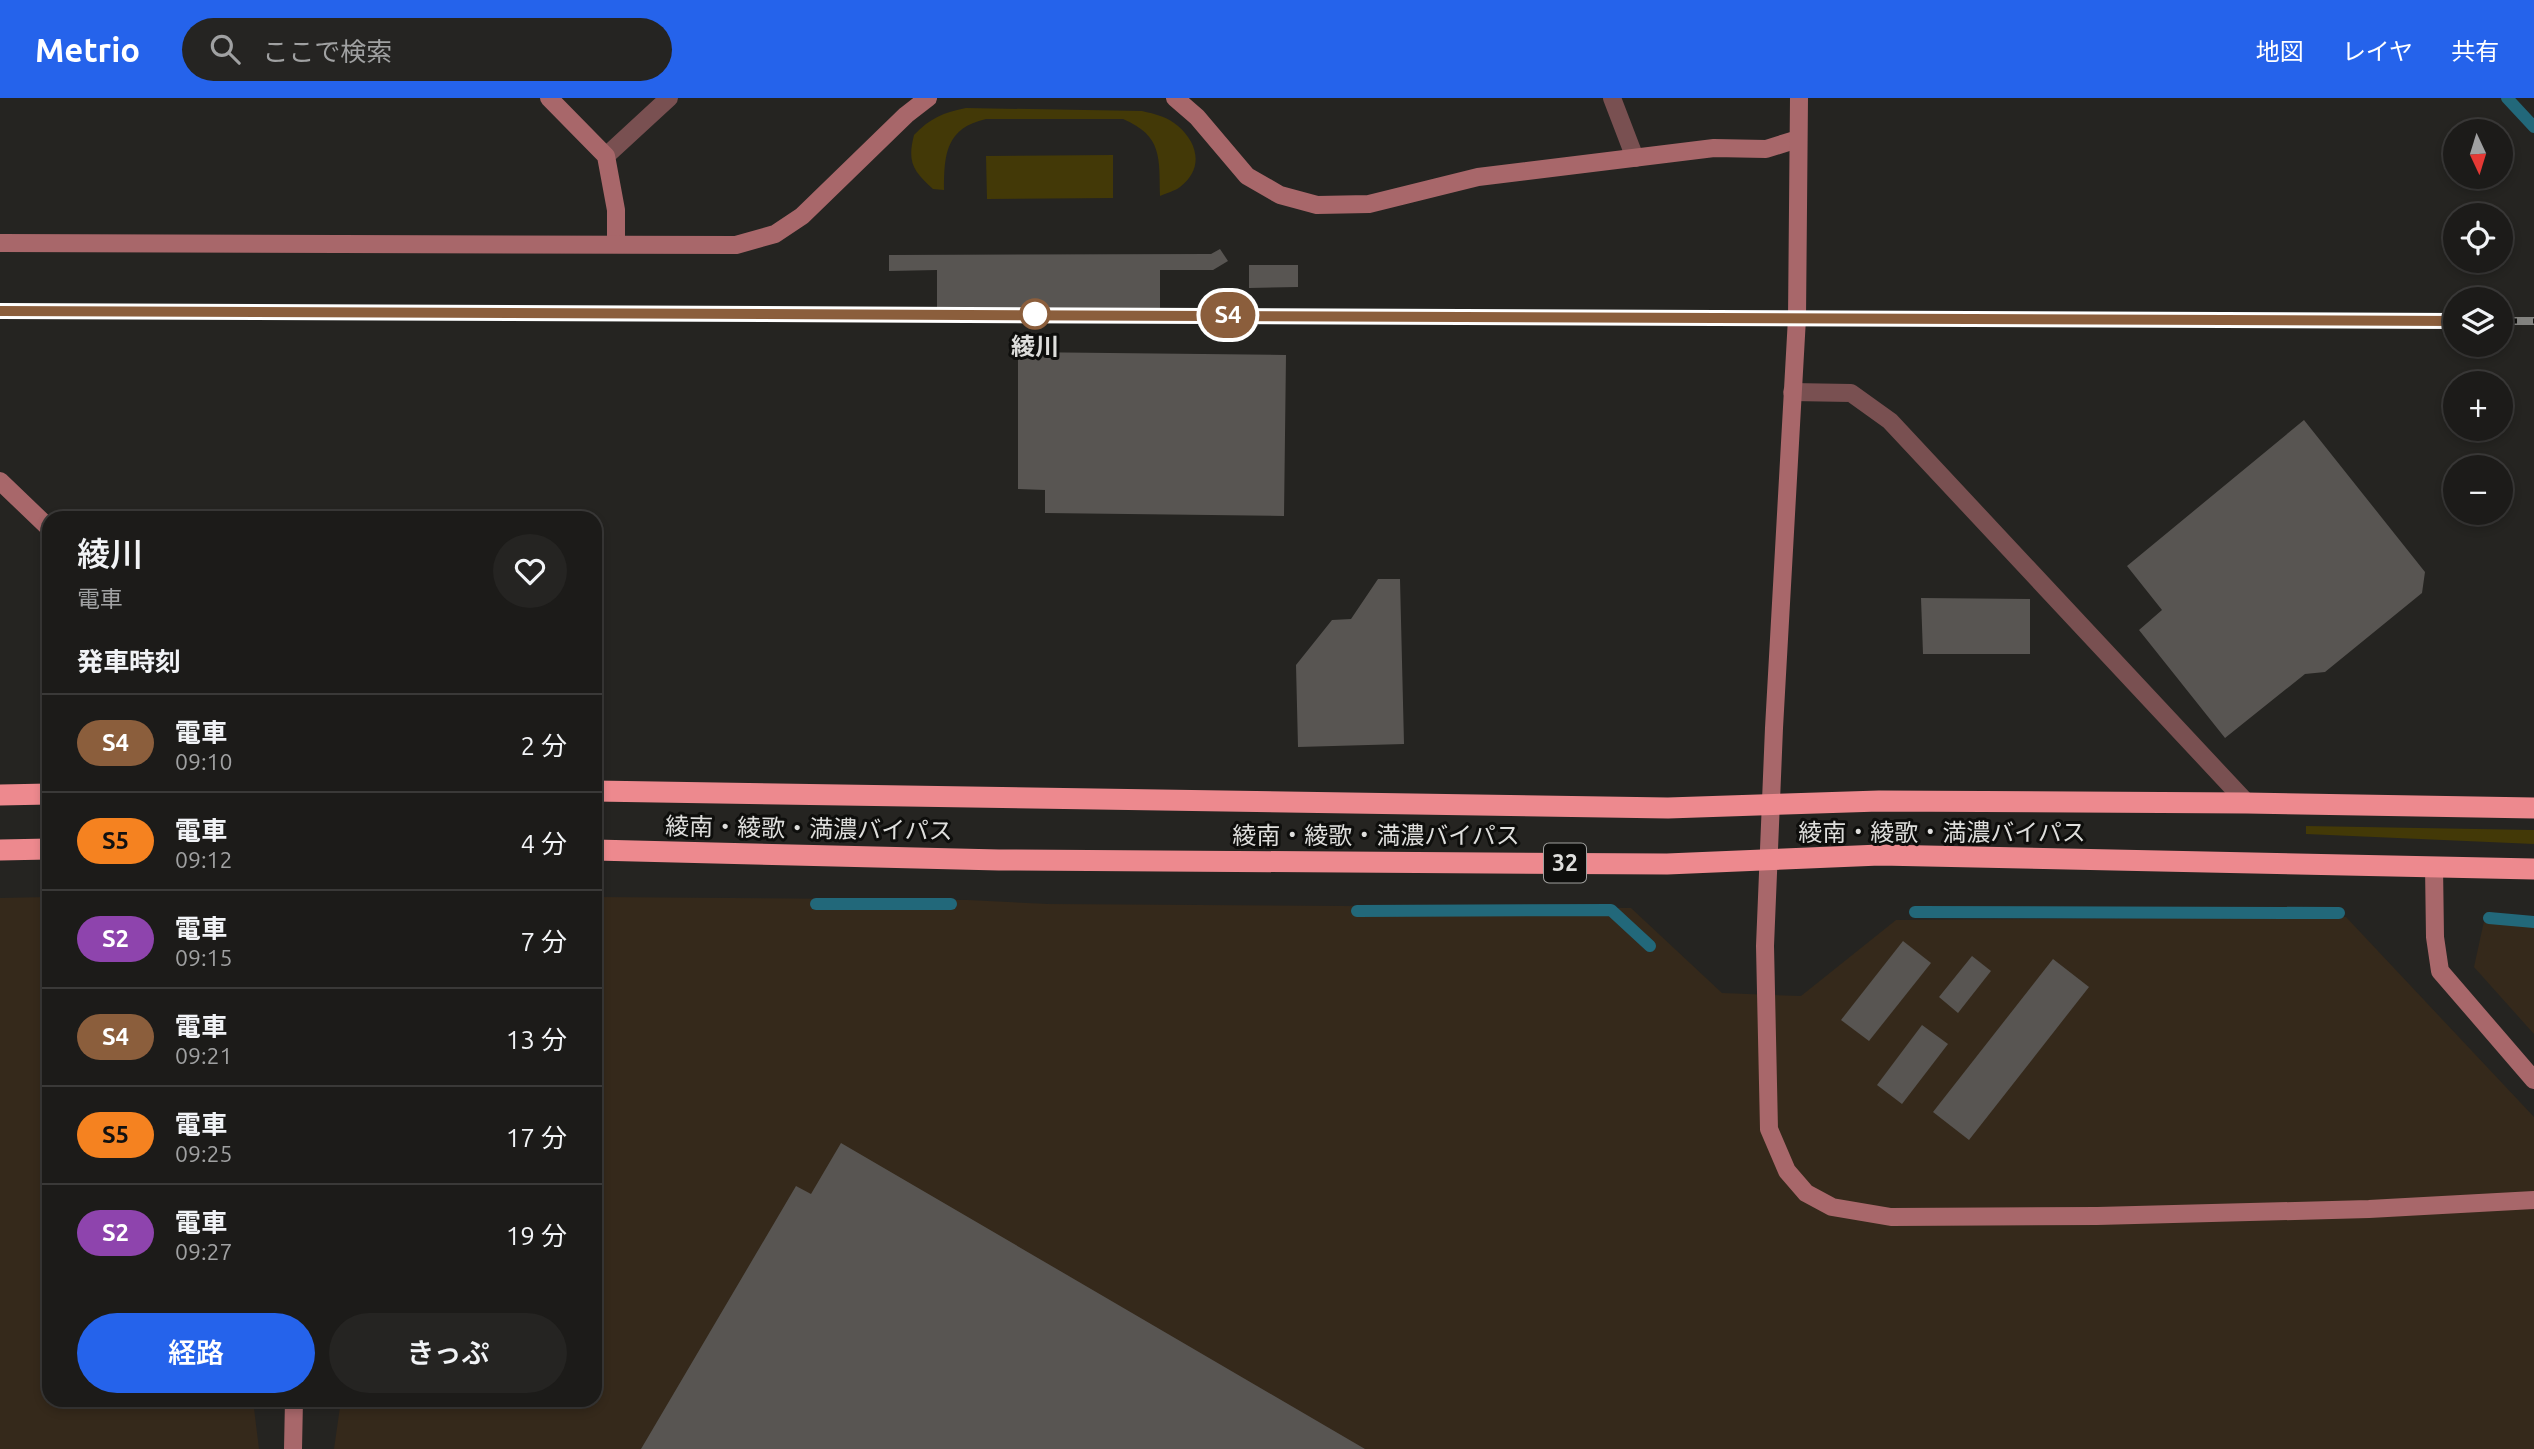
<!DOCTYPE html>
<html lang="ja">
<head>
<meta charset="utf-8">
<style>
  body { margin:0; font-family:Ubuntu,"Noto Sans JP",sans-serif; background:#252422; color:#f1f3f6; height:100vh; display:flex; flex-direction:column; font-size:26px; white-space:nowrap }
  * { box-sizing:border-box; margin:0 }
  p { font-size:23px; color:#a0a1a2 }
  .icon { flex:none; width:38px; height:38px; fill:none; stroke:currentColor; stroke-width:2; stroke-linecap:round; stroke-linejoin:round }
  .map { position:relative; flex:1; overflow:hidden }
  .drawer { position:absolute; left:42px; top:413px; width:560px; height:896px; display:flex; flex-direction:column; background:#1c1b19; border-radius:21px; box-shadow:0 4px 10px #0003,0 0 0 2px #3a3938 }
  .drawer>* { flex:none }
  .badge { padding:0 14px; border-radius:23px; font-size:24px; line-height:46px }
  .needle { width:46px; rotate:176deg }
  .tools { position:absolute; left:2443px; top:21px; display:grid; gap:14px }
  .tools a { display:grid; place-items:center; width:70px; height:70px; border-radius:50%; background:#1c1b19; box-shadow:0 4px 10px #0003,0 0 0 2px #3a3938; font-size:35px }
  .map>.badge { position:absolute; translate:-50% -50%; box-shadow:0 0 0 4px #fff }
  h2 { padding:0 35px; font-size:26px; line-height:63px }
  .round { display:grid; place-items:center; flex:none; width:74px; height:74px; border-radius:37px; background:#252422 }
  .head { display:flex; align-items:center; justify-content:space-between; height:119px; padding:0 35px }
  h1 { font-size:33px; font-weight:600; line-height:52px }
  .primary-button { display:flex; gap:14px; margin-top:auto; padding:14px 35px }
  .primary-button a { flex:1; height:80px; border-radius:42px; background:#2563eb; color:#fff; font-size:28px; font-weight:600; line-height:80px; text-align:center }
  .primary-button a+a { background:#252422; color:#f1f3f6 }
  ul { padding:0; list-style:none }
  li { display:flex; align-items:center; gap:21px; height:98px; padding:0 35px; border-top:2px solid #3a3938 }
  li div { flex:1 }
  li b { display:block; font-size:26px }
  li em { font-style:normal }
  li .badge { min-width:77px; font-weight:700; text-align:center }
  header { display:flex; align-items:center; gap:42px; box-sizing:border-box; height:98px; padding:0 35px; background:#2563eb; color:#fff }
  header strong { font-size:33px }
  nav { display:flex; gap:38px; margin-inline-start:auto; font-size:24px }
  .search { width:490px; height:63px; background:#252422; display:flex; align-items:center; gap:18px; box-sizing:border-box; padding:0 24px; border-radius:38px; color:#a0a1a2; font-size:26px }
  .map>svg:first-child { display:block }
  .commercial { fill:#35291b }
  .green { fill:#433907 }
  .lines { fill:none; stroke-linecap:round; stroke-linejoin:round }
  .stream { stroke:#22687a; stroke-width:12 }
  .building { fill:#585552 }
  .street { stroke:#795051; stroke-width:18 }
  .secondary { stroke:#a8676a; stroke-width:18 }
  .highway { stroke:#ed898e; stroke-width:21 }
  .rail-casing { stroke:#82827f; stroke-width:8 }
  .rail { stroke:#0e0e0c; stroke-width:5; stroke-dasharray:16; stroke-linecap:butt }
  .line-casing { stroke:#fff; stroke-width:16 }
  .line { stroke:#8b5e3c; stroke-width:10 }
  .stop-dot { fill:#fff; stroke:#8b5e3c; stroke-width:3.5 }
  .labels { text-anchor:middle; stroke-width:6; stroke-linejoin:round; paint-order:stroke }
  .shield { fill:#0e0e0c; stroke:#a0a09e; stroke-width:2 }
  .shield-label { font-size:23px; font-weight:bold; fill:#dededc }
  .stop-label { font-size:24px; font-weight:bold; fill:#dededc; stroke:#0e0e0c }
  .street-label { font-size:24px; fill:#dededc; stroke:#0e0e0c }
</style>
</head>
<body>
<header>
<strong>Metrio</strong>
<div class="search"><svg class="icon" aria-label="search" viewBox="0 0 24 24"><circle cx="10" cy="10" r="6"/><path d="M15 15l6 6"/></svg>ここで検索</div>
<nav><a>地図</a><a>レイヤ</a><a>共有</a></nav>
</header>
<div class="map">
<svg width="2534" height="1351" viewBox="0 0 2534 1351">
  <rect width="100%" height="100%" fill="#252421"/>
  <g class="commercial">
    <path d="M49,799V1302H253L259,1351H0V800Z"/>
    <path d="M595,799L968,802L1048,806L1631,810L1722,895L1801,898L1896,822L2346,819L2534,1019V1351H334L341,1302H595Z"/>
    <path d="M2486,814L2534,819V936L2474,869Z"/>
  </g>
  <g class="green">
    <path d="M966,10L1142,13C1155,16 1168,19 1178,28C1198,45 1204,71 1180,89C1175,93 1166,95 1160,98C1159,60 1163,38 1123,21H986C946,30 944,56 944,92L933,91C913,73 907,64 914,37C929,21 944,14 966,10Z"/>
    <path d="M1113,57V100L987,101L986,58Z"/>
    <path d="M2306,728L2534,732V746L2306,736Z"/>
  </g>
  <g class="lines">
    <g class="stream">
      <path d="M2507,0L2534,29"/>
      <path d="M816,806H951"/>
      <path d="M1357,813L1611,812L1650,848"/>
      <path d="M1915,814L2339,815"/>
      <path d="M2489,820L2534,824"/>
    </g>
  </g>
  <g class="building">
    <path d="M1220,151L1228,163L1213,172H1160V212H937V172L889,173V157L1211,156Z"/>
    <path d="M1249,167H1298V189L1249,190Z"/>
    <path d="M1018,254L1286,257L1284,418L1045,415V392L1018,391Z"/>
    <path d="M2304,322L2425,474L2422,495L2325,574L2305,576L2225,640L2139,532L2162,512L2127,468Z"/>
    <path d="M1378,481H1400L1404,646L1298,649L1296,567L1332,522L1351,521Z"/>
    <path d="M1921,500L2030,501V556H1923Z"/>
    <path d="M1903,843L1931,865L1869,943L1841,922Z"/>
    <path d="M1972,858L1991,873L1958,915L1939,899Z"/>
    <path d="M2053,861L2089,889L1969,1042L1933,1014Z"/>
    <path d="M1922,927L1948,946L1902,1006L1877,987Z"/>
    <path d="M841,1045L1365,1351H641L796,1088L811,1096Z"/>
  </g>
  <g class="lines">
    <g class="street">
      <path d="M1612,0L1635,60"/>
      <path d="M606,58L669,0"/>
      <path d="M1792,294L1851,295L1890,323L2247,705"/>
    </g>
    <g class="secondary">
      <path d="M549,0L606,58L616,112V146"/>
      <path d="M1175,0L1197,19L1247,78L1280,97L1317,107L1369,106L1478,79L1714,50L1766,51L1798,41"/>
      <path d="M1799,0L1797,220L1774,630L1765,848L1769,1031L1787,1073L1806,1095L1832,1109L1891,1119L2097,1118L2369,1111L2534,1102"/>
      <path d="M0,145L736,147L775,136L802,118L906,17L928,0"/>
      <path d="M0,383L49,430"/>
      <path d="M2434,768L2435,839L2440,873L2534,982"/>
      <path d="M293,1351L294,1302"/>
    </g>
    <g class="highway">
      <path d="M595,693L1668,710L1879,703L2247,705L2534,710"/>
      <path d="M0,697L49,696"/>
      <path d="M0,752L49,751"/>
      <path d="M595,752L999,762L1667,766L1880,757L2534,771"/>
    </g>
    <g class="rail-casing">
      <g id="rail">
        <path d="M0,213L2455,223"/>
        <path d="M2501,223H2534"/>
      </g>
    </g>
    <use href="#rail" class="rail"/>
  </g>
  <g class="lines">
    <g class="line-casing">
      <path id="line" d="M0,213L2455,223"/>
    </g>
    <use href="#line" class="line"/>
  </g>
  <circle class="stop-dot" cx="1035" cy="216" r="14"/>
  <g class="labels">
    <rect class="shield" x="1544" y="745.5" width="42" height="39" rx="5"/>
    <g class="shield-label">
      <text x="1565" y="773">32</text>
    </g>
    <g class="stop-label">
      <text x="1035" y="257">綾川</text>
    </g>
    <g class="street-label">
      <text transform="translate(809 731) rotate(1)" y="8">綾南・綾歌・満濃バイパス</text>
      <text x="1942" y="743">綾南・綾歌・満濃バイパス</text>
      <text x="1376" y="746">綾南・綾歌・満濃バイパス</text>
    </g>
  </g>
</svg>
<div class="tools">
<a><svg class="needle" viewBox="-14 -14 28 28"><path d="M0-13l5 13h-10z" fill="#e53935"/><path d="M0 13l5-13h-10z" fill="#a0a1a2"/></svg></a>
<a><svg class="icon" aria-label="locate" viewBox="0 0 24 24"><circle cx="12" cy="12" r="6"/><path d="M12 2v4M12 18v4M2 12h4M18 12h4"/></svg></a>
<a><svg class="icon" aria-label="layers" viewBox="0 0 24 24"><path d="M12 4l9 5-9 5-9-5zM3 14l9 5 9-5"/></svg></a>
<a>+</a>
<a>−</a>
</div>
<b class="badge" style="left:1228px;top:217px;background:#8b5e3c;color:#fff">S4</b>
<section class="drawer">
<div class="head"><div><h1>綾川</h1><p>電車</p></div><a class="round"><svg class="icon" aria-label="heart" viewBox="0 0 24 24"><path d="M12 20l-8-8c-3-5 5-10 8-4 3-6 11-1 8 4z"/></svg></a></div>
<h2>発車時刻</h2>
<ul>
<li><span class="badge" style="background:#8b5e3c;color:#fff">S4</span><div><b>電車</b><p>09:10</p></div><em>2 分</em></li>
<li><span class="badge" style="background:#f58220;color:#111">S5</span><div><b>電車</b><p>09:12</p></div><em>4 分</em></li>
<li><span class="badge" style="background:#8e44ad;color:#fff">S2</span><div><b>電車</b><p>09:15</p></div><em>7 分</em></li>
<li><span class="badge" style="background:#8b5e3c;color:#fff">S4</span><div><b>電車</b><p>09:21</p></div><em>13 分</em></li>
<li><span class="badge" style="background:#f58220;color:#111">S5</span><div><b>電車</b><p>09:25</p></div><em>17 分</em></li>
<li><span class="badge" style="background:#8e44ad;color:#fff">S2</span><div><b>電車</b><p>09:27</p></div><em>19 分</em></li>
</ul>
<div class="primary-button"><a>経路</a><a>きっぷ</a></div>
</section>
</div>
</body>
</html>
